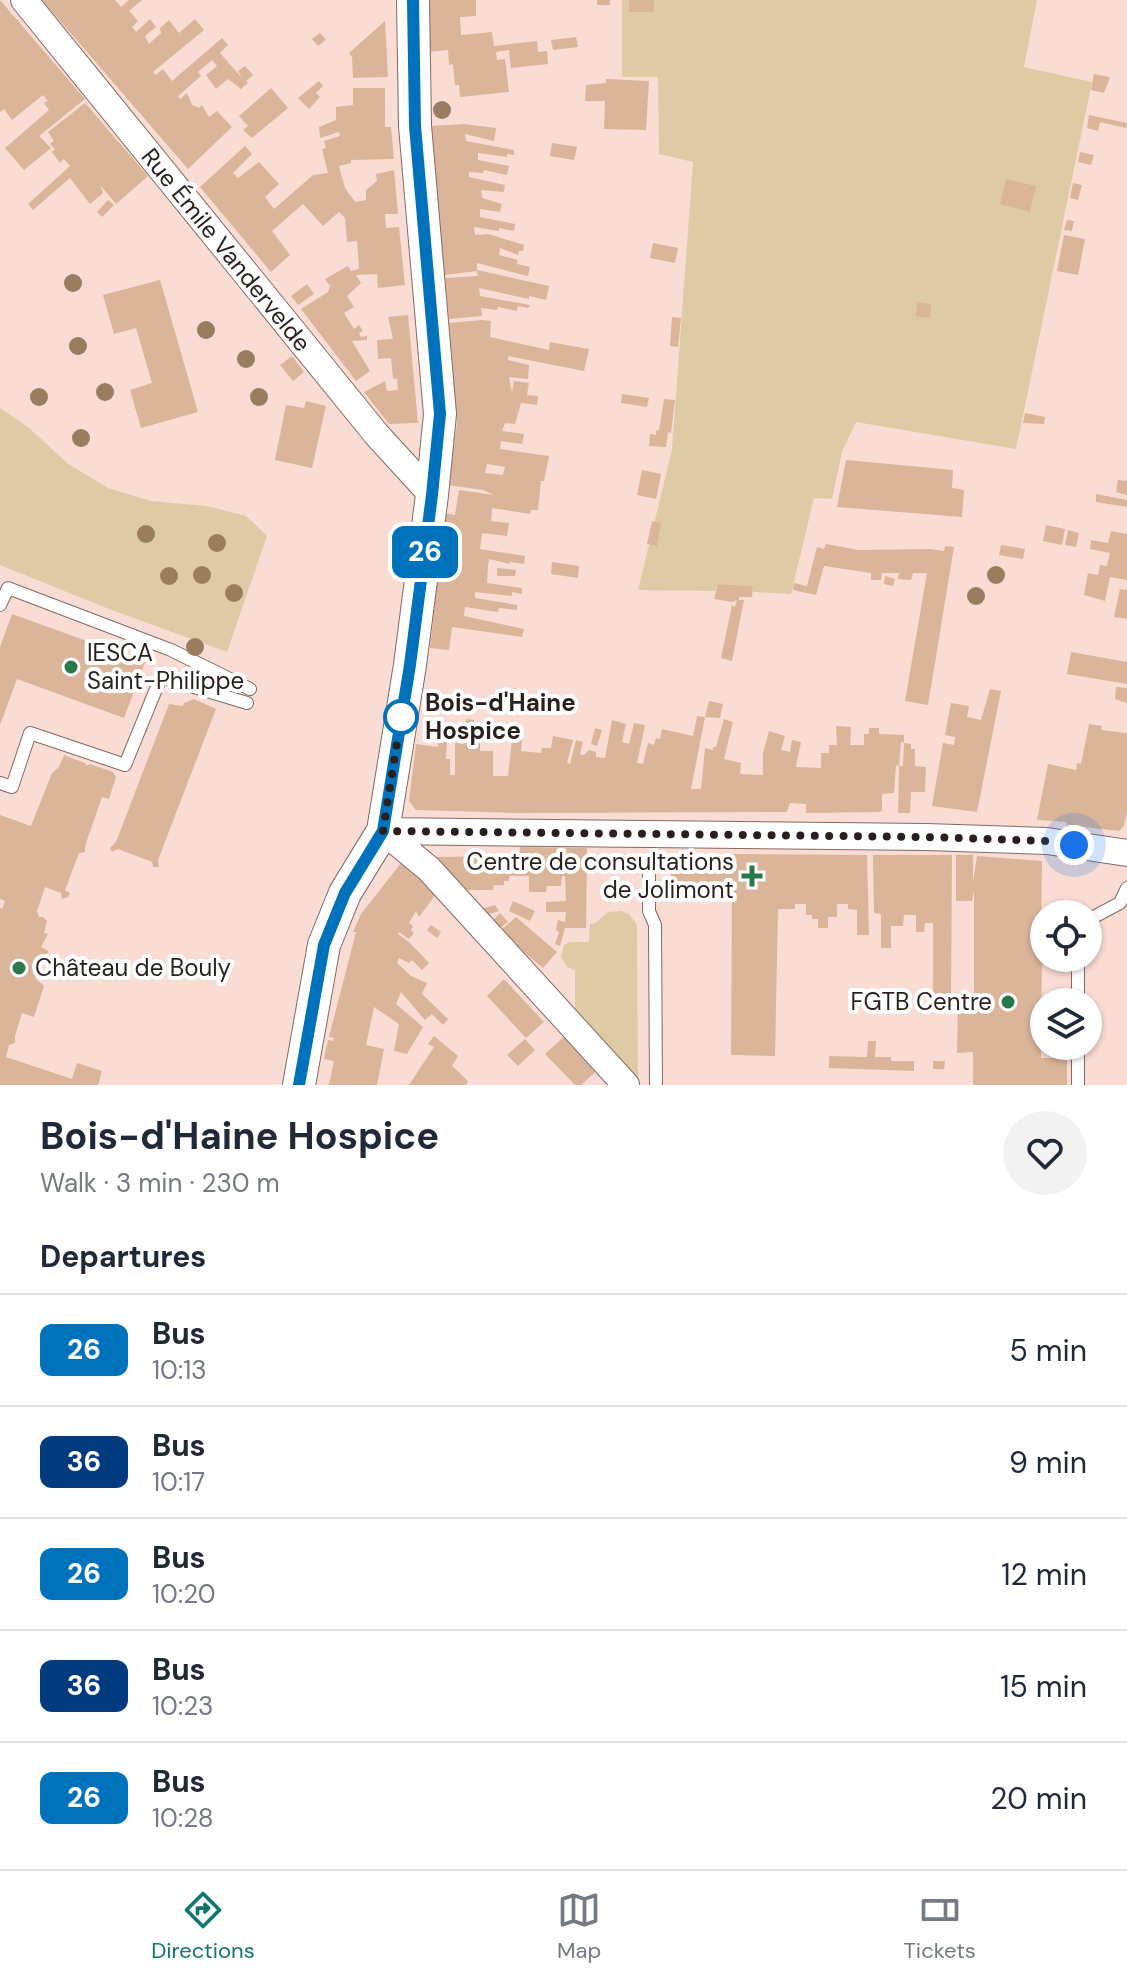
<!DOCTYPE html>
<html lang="en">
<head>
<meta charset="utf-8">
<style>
  body { margin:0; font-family:"DM Sans",sans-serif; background:#f2f2f3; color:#1f2937; height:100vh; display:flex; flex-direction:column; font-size:30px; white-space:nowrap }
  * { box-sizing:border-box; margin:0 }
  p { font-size:26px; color:#747a83 }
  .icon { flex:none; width:44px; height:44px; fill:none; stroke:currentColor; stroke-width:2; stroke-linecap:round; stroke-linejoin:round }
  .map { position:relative; height:1085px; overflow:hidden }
  .drawer { display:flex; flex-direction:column; background:#fff; flex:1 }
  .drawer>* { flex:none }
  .badge { padding:0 16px; border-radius:12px; font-size:28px; line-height:52px }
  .buttons { position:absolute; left:1030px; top:900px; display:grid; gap:16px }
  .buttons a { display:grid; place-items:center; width:72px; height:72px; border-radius:50%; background:#fff; box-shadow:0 2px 6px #0004; font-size:40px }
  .you { position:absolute; width:40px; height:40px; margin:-20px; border:6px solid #fff; border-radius:50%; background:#1a73e8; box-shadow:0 0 0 12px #1a73e833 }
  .map>.badge { position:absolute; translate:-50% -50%; box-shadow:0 0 0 4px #fff }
  h2 { padding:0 40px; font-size:30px; line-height:72px }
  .round { display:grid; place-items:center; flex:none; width:84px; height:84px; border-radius:42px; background:#f2f2f3 }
  .summary { display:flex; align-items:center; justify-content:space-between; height:136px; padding:0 40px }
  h1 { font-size:38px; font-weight:700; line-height:60px }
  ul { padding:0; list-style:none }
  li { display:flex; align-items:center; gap:24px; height:112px; padding:0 40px; border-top:2px solid #e0e1e3 }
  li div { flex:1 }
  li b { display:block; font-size:30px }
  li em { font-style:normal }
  li .badge { min-width:88px; font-weight:700; text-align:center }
  .tab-bar { display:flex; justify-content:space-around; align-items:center; height:112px; border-top:2px solid #e0e1e3; background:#fff; font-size:22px; color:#747a83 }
  .tab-bar a { display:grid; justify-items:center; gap:4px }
  .tab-bar .current { color:#0f766e }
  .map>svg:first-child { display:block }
  .green { fill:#decba6 }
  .building { fill:#dab599; fill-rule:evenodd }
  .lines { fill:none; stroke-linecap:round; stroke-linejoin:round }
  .service-casing { stroke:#846a64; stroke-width:14 }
  .minor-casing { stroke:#846a64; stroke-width:28 }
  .tertiary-casing { stroke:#846a64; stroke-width:34 }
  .service { stroke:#fff; stroke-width:12 }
  .minor { stroke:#fff; stroke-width:26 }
  .tertiary { stroke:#fff; stroke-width:32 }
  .tree { fill:#987e5f }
  .line-casing { stroke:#fff; stroke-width:18 }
  .line { stroke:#0072bc; stroke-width:12 }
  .walk { stroke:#2a1f1c; stroke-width:8; stroke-dasharray:0 14.4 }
  .poi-dot { fill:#287849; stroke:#fff; stroke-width:3 }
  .stop-dot { fill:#fff; stroke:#0072bc; stroke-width:4 }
  .labels { text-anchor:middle; stroke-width:8; stroke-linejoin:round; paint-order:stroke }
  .street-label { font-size:24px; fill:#2a1f1c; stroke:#fff }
  .poi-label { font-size:24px; fill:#2a1f1c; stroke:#fff; text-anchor:start }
  .stop-label { font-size:24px; font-weight:bold; fill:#2a1f1c; stroke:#fff; text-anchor:start }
</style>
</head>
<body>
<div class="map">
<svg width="1127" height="1085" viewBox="0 0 1127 1085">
  <rect width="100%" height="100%" fill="#f9dcd4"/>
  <g class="green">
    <path d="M622,0H1037L1024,67L1092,82L1016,449L856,422L842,452L832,499L814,498L791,594L753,592V586L718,584L715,591L638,590L672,450L693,162L659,154L658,77H622Z"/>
    <path d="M0,408L28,427L67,463L108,488L151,501L206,506L246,516L267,536L227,652L109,609L0,565Z"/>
    <path d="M621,911L629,914L637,925L638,1085L575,1018V970L567,967L561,957L564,945L570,942H589L590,924L595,923L608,912Z"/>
  </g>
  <g class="building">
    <path d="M0,0L85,99L39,136L51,148L24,170L5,148L49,110L44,103L48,101L43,95L12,120L4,109L0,112Z"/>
    <path d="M42,0H115L121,7L129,0H142L129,11L138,21L132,27L136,32L150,19L156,27L145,36L149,44L161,33L160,28L169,20L179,33L195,19L204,30L153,72L156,75L163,69L172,81L222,38L228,45L220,53L242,78L238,71L245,66L253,75L246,81L248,83L241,89L228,79L216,89L206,75L217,66L212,60L198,72L201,76L178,96L180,99L187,93L192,105L199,108L202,105L209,117L217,111L232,127L188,169Z"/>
    <path d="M428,0H476V16L460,17L461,35L492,32L494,46L537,41L538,52L547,51L548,64L511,68L509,50L496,52L497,60L505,59L509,92L460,97L459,85H455L453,64L449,65L448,50L428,52Z"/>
    <rect x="597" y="0" width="13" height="5"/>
    <rect x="629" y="0" width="25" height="12"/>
    <path d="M385,21L388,77L353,78L352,57L349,53Z"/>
    <path d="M320,33L326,40L318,46L312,39Z"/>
    <path d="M576,37L578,47L553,50L551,40Z"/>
    <path d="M1094,74L1110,77L1104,93L1091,90Z"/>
    <path d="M606,79L649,81L646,130L604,129L605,101H585L586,85L606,83Z"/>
    <path d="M319,81L323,86L316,93L320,97L309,109L298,98Z"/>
    <path d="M271,88L288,108L252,138L243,130L248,126L239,116Z"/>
    <path d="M353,88H385V127H391L394,159L351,160V163L339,166L345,188L355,202L366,200V190L377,181L376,174L394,170L398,214H385L386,228L399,227L405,285L378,288L377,274L356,275L361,283L347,296L354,307L344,313L354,329L359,325L363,331L359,333L361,337L367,336V340L352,341L370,371L356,381L301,309L328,292L330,286L325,279L348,266L351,271L359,269L357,241L347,242L345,218L339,212L323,226L303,204L272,231L290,255L271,272L200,187L245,146L252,154L233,173L238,178L259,162L279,184L265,197L274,209L313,175L328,173L322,149L326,148L324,141L340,136L339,132L320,138L319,127L336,120V107L353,105Z"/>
    <path d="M85,103L148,176L116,204L100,185L103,193L90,204L70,178L33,210L28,204L70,166L64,159L60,163L52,152L55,149L50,144L54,141L48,132Z"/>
    <path d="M1089,115L1127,123L1126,128L1100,122L1098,131L1087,128Z"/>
    <path d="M464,124L496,128L494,141L465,134L466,141L514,150V155L507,154V157L478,153V160L509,166L507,175L484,170L483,173L469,172V177L505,185L504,192L481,190L482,198L502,204L500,212L480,209V217L515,224L514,231L499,228V231L474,227L475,235L488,234L524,245L523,251H519L518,255L500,248L499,255L518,260L517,264L530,267L528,276L477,263V270L549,286L546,300L529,296V299L479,288L480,296L530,305L528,308L518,306L517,311L498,307L497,310L481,308L482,316L449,319L445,278L478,276L477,271L444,275L430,126Z"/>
    <path d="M552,143L577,147L574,160L550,156Z"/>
    <path d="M1080,152L1094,155L1091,165L1078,162Z"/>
    <path d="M1006,179L1036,186L1030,212L1000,204Z"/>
    <path d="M1073,183L1082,185L1078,200L1070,198Z"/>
    <path d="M108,200L114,205L102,217L97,212Z"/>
    <path d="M1067,220L1074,221L1072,231L1064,230Z"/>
    <path d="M1064,235L1085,239L1078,275L1057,271Z"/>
    <path d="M653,243L678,248L675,263L650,258Z"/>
    <path d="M160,280L198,412L141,428L130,390L152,383L136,328L114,334L103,295Z"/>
    <path d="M307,284L314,294L298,305L291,296Z"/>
    <path d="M917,302L931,304L930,318L916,316Z"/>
    <path d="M408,315L418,423L389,424L364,392L385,381L387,391L398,390L397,378L393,379L391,358L378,359L377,340L393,339L388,317Z"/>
    <path d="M672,317L681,318L678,347L670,346Z"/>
    <path d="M482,320L491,321L490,337L549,350L550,342L589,349L584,371L508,356V360L529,365L528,379L509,377L512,393L514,381L529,383L527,395L538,396L537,405L521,403L515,424L505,423L502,431L524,434L522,444L501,441L500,449L549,456L544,481H541L538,510H531L530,514L492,508L491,521L509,523L507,536L482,533L480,549L525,556L524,564L510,562V564L489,559L488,566L487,583L522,588V594L512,592V596L475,592V598L517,605V610L499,608L498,612L465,607L464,616L524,629L522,637L452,627L449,650L430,648L445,513L455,515L459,490L494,495L483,490L448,485L457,424L449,323ZM487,464L505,467L503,475L485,473Z"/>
    <path d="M292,356L304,372L293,381L280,365Z"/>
    <path d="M622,394L649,398L647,407L621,403Z"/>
    <path d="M664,399L675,400L671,433L668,432L666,447L649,446L650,434L656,435V430L659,431Z"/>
    <path d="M306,401L326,406L312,468L275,460L286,405L304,408Z"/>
    <path d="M1025,413L1045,417L1044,424L1023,423Z"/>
    <path d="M846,460L953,470L952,488L964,490L962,517L837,507Z"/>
    <path d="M642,470L661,474L656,499L637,495Z"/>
    <path d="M1118,480L1127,481V495L1116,492Z"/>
    <path d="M1096,494L1127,500V507L1096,502Z"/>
    <path d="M652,521L661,523L657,546L647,544Z"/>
    <path d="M1046,525L1065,529L1062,545L1043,541Z"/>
    <path d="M1068,530L1079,533L1076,547L1065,545Z"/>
    <path d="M1111,531L1127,534V580L1110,577L1105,601L1084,595L1088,573L1098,575L1100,565L1107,566L1110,553L1090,549L1091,540L1108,543Z"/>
    <path d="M826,544L859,550L930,549L944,551L945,546L954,547L928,705L905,701L927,573H913L911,580L898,579L899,573H882L881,580H871V573L824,566L816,595L793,590L794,583L807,586L817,547L824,549Z"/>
    <path d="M1001,545L1025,549L1023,559L999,555Z"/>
    <path d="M552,562L579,566L578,578L551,574Z"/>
    <path d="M497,568L516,570L515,576H497Z"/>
    <path d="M885,576L895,579L893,586L884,584Z"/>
    <path d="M718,584L753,586L752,597H739V600H744L732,661L721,658L732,605L735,607L737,600L732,602L714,599Z"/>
    <path d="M1120,589L1127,590V619L1114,617Z"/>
    <path d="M12,614L145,662L124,718L17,679L0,725V647Z"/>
    <path d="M1071,652L1127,662V684L1067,674Z"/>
    <path d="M1116,687L1127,688V703L1115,699Z"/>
    <path d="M990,689L1001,691L977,812L932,806L943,743L954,745L955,737L945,735L951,703L969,706L967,717L981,720Z"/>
    <path d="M194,699L216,709L158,860L159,867H153L152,862L118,849L112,852L110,848L116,842L169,704L183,706L184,703Z"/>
    <path d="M709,701L723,704L720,718L705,717L691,789H701L705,748L713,750V747H716L724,719L733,722L724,759L741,763L740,774L763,775V753L769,731L785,736L781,750L790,752L792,740L801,742L796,767L821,768V753H829V745H837L836,726L851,727L850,745H864V734H869V728H879V734L904,735V743L901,742L899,766L896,765L894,793L882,794V811L878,812L806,813V804L790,803L787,812L515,813L416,810L409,801L416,744L438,747L440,722L448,723L446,759H450V775H455V743L464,744L466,719L474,720V730L480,731V751H493V776H508L512,739H522L521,751L541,753L542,748H551L553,736L573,740L567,763L570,764L576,740L583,742L580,754L584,755L589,750L596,752V757L605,758L612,720L626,724L622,742L629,744L634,723L645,725L637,763L643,764L648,743L654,745L656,738L660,739L662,729L693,736L697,716L705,717Z"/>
    <path d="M1089,724L1102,726L1101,730L1127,733V812L1124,826L1119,831L1066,825L1067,822L1037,820L1048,764L1076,770L1077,763L1081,764Z"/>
    <path d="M595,728L602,730L597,746L591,744Z"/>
    <path d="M904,743L911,744V749H915V766L926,767L925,792H911L910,813H898L899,766H903Z"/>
    <path d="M64,755L85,763L86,766L90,764L113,772L116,777L109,799L102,797L85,846V852L79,853L65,890L70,893L68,897L62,899L61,893L45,887L37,911L39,917H43L47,921L44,933L48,934L41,947L48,951L47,955L41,957L35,978L44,986L34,1017L22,1013L15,1036V1043L9,1045L6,1057L72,1079L77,1063L102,1071L98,1085H0V908L2,909L5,901L0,899V815L31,826L52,773L59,767Z"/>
    <path d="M520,847L587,848L586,928H565L560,946L555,944L559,932L556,930L558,920L565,922L566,912H546V902L566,901L565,876H562L561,886H547L546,892H529V876H509V881H504V885H494L493,890H453L433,857L520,856Z"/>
    <path d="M617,854H680V857H732L734,854L867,855L869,935H857V910L848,909V904H837V917H828V928H818V919H812V915H806V904H795V909H778L775,1056L731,1055L732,895H671V865H617Z"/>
    <path d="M873,855H952L951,997L933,998V923H925L924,932H916V915H904L903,926H891V948H881V914L874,913Z"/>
    <path d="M956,855H973V883L977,856L1042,861L1041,927H1044V946H1042L1041,1058H1067V1085H973V1052L957,1053L958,1007H974V891L972,901H956Z"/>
    <path d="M405,858L439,890L419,917L416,911L409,923L413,926L411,930L414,933L409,939L399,932L398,934L410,943L429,963L422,970L412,960L409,963L399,958L397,963L411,976L427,983L422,994L448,1019L443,1025L432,1014L425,1020L401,992L396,1004L423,1027L407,1054L394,1051L399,1024L374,1007L366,1045L384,1049L377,1085H329L334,1061L324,1059L328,1040L333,1041L334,1038L329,1037L356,932H353L361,914Z"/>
    <path d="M513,901L535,911L530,921L509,911Z"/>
    <path d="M495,905L499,911L482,916L477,910Z"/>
    <path d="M500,913L508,922L499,929L492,921Z"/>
    <path d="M516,917L557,952L543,968L499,932Z"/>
    <path d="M431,925L441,932L437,938L427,930Z"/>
    <path d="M504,979L544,1022L526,1038L487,996Z"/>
    <path d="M569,1032L601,1067L581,1085H575L545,1054Z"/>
    <path d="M434,1036L458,1056L452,1066L468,1081L466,1085H409L434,1047L428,1044Z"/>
    <path d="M525,1039L535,1050L518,1066L507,1055Z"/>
    <path d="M868,1041H876L875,1057H891V1061H914V1071L829,1068V1056L867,1057Z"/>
    <path d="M933,1061H945L944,1069H933Z"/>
  </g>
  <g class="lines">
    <g class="service-casing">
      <g id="service">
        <path d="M0,605L8,588L171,650L250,689"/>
        <path d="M0,783L12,787L30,733L125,765L161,677L247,703"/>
        <path d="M649,866V911L655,925L656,1085"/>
        <path d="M1088,920L1120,903L1127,888"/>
        <path d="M1078,1002V958"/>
        <path d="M1078,1085V1046"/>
      </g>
    </g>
    <g class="minor-casing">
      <g id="minor">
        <path d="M24,0L377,435L432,495"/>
        <path d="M383,831L926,837L1047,841L1127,853"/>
        <path d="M383,831L429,869L626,1085"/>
      </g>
    </g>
    <g class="tertiary-casing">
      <path id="tertiary" d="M299,1085L324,945L345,893L383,831L410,665L432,495L440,414L415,126L413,0"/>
    </g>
    <use href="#service" class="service"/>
    <use href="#minor" class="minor"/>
    <use href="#tertiary" class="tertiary"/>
  </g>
  <g class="tree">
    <circle cx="442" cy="110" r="9"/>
    <circle cx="73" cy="283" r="9"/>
    <circle cx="206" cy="330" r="9"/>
    <circle cx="78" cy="346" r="9"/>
    <circle cx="246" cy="359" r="9"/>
    <circle cx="105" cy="392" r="9"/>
    <circle cx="39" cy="397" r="9"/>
    <circle cx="259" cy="397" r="9"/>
    <circle cx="81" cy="438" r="9"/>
    <circle cx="146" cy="534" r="9"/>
    <circle cx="217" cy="543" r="9"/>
    <circle cx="202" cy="575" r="9"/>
    <circle cx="996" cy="575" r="9"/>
    <circle cx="169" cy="576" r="9"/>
    <circle cx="234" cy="593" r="9"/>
    <circle cx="976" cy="596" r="9"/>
    <circle cx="195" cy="647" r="9"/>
  </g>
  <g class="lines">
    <g class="line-casing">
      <path id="line" d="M299,1085L324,945L345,893L383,831L410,665L432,495L440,414L415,126L413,0"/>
    </g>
    <use href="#line" class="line"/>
    <path class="walk" d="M401,717L383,831L926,837L1047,841L1074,845"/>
  </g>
  <g class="poi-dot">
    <circle cx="71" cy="667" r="8"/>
    <path d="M748 864h8v8h8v8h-8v8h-8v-8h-8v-8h8z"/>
    <circle cx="19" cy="968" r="8"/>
    <circle cx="1008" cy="1002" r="8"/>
  </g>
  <circle class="stop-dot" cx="401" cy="717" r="16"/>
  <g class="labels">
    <g class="street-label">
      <text transform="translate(226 250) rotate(51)" y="8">Rue Émile Vandervelde</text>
    </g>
    <g class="poi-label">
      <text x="87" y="661">IESCA<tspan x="87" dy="28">Saint-Philippe</tspan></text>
      <text x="734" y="870" text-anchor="end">Centre de consultations<tspan x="734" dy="28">de Jolimont</tspan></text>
      <text x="35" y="976">Château de Bouly</text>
      <text x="992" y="1010" text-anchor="end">FGTB Centre</text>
    </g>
    <g class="stop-label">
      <text x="425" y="711">Bois-d'Haine<tspan x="425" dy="28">Hospice</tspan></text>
    </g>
  </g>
</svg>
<div class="buttons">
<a><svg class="icon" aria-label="locate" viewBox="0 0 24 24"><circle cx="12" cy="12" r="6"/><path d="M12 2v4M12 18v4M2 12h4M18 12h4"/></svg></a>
<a><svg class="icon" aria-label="layers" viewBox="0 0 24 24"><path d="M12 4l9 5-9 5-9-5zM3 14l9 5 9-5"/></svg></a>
</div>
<div class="you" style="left:1074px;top:845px"></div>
<b class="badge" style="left:425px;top:552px;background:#0072bc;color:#fff">26</b>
</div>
<section class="drawer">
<div class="summary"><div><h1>Bois-d'Haine Hospice</h1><p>Walk · 3 min · 230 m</p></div><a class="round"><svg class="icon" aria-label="heart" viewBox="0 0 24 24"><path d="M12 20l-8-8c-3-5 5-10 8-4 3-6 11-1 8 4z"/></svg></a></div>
<h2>Departures</h2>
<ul>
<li><span class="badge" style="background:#0072bc;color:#fff">26</span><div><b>Bus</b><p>10:13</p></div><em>5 min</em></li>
<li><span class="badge" style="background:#003b80;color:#fff">36</span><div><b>Bus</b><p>10:17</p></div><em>9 min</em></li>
<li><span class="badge" style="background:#0072bc;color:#fff">26</span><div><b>Bus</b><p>10:20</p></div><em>12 min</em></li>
<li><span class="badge" style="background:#003b80;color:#fff">36</span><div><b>Bus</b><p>10:23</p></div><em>15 min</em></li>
<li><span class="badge" style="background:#0072bc;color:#fff">26</span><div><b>Bus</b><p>10:28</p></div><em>20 min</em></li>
</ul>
</section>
<nav class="tab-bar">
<a class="current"><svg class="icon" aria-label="directions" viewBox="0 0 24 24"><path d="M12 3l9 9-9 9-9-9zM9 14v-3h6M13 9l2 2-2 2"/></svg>Directions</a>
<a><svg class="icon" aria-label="map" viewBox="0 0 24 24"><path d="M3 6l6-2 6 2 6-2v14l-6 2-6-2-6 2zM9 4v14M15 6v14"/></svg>Map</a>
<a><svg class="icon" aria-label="tickets" viewBox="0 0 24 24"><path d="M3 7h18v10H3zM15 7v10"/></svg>Tickets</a>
</nav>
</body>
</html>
